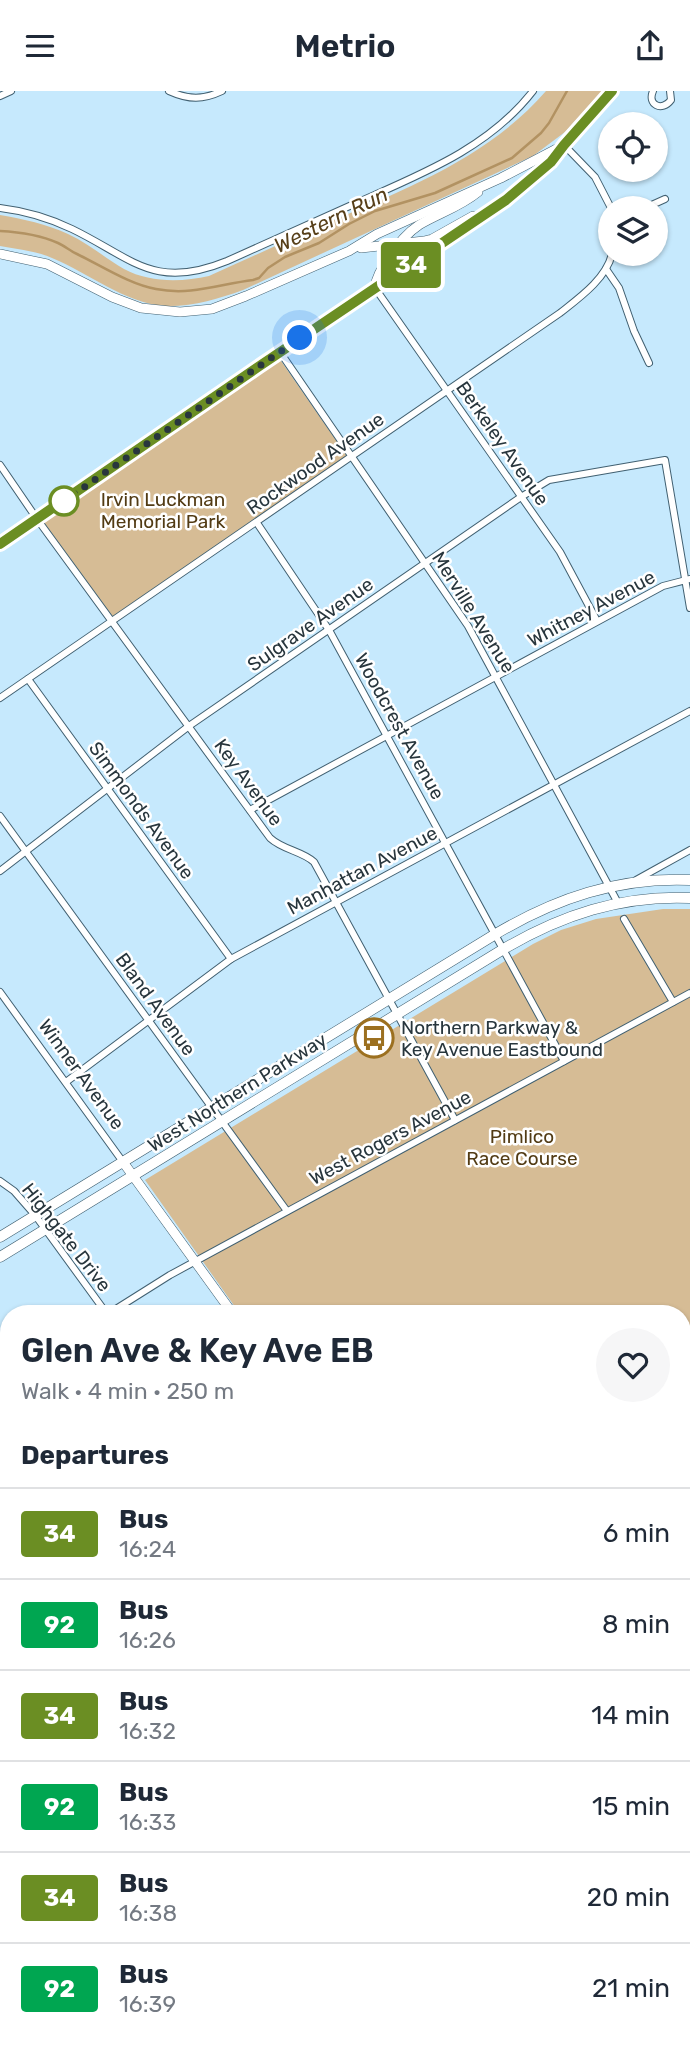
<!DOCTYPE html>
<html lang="en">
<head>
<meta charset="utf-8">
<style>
  body { margin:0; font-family:Rubik,sans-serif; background:#f6f6f7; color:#1f2937; height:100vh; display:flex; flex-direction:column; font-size:26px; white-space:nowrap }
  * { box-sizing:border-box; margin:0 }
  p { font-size:23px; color:#747a83 }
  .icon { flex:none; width:38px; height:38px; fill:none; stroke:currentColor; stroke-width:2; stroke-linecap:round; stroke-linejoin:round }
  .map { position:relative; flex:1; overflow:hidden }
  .details { position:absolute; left:0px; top:1214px; width:691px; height:744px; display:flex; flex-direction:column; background:#fff; border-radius:28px 28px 0 0; box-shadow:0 2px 5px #0004 }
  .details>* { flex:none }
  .badge { padding:0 14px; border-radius:5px; font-size:24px; line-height:46px }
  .fabs { position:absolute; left:598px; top:21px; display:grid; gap:14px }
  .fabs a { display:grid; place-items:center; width:70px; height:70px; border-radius:50%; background:#fff; box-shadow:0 2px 5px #0004; font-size:35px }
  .you { position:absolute; width:35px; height:35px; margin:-18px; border:5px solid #fff; border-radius:50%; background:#1a73e8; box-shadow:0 0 0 10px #1a73e833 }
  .map>.badge { position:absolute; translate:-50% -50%; box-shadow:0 0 0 4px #fff }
  h2 { padding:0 21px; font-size:26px; line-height:63px }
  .round { display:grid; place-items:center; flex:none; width:74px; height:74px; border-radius:37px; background:#f6f6f7 }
  .head { display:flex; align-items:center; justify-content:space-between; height:119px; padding:0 21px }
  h1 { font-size:33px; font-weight:600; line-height:52px }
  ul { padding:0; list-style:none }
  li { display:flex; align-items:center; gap:21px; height:91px; padding:0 21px; border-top:2px solid #e0e1e3 }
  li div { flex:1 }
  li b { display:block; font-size:26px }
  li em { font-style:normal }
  li .badge { min-width:77px; font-weight:700; text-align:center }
  header { display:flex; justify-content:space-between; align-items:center; height:91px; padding:0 21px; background:#fff; font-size:32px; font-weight:600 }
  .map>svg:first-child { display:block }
  .green { fill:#d6bc95 }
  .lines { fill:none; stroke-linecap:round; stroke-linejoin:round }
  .stream { stroke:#b29262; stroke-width:2.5 }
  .street-casing { stroke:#416071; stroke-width:8 }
  .secondary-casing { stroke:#416071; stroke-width:10 }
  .primary-casing { stroke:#416071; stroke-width:11 }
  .street { stroke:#fff; stroke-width:6 }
  .secondary { stroke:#fff; stroke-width:9 }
  .primary { stroke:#fff; stroke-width:10 }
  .line-casing { stroke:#fff; stroke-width:16 }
  .line { stroke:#6b8e23; stroke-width:10 }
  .walk { stroke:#28363d; stroke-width:7; stroke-dasharray:0 12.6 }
  .stop-dot { fill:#fff; stroke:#6b8e23; stroke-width:3.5 }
  .labels { text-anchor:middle; stroke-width:5; stroke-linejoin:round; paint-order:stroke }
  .street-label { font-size:19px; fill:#28363d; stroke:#fff }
  .park-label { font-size:19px; fill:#523b14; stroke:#fff }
  .poi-label { font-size:19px; fill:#28363d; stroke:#fff; text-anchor:start }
  .water-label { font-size:21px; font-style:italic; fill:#573f19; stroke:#fff }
</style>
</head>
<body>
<header><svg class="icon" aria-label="menu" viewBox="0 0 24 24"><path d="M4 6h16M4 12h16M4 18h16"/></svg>Metrio<svg class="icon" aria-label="share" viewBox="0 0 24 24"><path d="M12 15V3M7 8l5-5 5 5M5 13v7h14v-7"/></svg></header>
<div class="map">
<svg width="690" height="1957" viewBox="0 0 690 1957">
  <rect width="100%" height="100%" fill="#c6e9fd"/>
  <g class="green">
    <path d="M546,0H602L565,41L533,65L243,199C218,208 192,216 165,215C124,212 89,182 52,167C36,160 17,158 0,155V124C23,128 47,133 68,143C88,152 105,167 124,178C150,192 182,191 209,185C249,167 288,149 327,132C406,98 489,66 546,0Z"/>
    <path d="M279,267L347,365L113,526L42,429Z"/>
    <path d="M663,818H690V1679L683,1684L682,1223H240L145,1089L533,853L561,839L596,828Z"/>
  </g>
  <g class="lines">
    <path class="stream" d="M0,140C20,141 40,144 58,152C65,155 70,160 77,163C102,175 129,193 156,198C191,205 220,193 253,189L259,187L268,177L285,166L319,152L349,133L375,120L435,102L512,67L541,42L549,32L567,0"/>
    <g class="street-casing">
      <g id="street">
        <path d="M169,0C189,9 203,9 222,0"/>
        <path d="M653,0C647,14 662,21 671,9L670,0"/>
        <path d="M0,5L11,0"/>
        <path d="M564,54L595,86L611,117"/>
        <path d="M0,117C25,120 49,127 72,138C132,167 154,200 227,170C269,151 311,132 354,113C419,84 488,58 533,0"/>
        <path d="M645,117L665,108"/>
        <path d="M606,178L619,197L634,240L649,272"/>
        <path d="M375,197L560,461L597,530"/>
        <path d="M280,261L468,535L618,812"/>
        <path d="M0,374L37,428L270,747C283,759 302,760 314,771L455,1029"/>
        <path d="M257,432L329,539L564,970"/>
        <path d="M28,588L231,868"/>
        <path d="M0,607L560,222C579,207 606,188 612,163"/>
        <path d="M250,719L663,495L690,488"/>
        <path d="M0,725L287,1120"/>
        <path d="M0,780L189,635L521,406L549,389L665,369L690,517"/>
        <path d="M636,789L690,759"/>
        <path d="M624,828L673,911"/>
        <path d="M0,901L123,1071"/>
        <path d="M66,991L231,868L690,620"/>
        <path d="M0,1090L14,1100L35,1124L107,1223"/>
        <path d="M108,1223L170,1184L690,902"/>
        <path d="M0,1296L9,1290"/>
        <path d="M0,1395L9,1408"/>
        <path d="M0,1413L9,1407"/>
        <path d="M0,1530L9,1524"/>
        <path d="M0,1538L9,1551"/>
        <path d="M0,1627L9,1602"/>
        <path d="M682,1727L690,1737"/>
        <path d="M0,1765L9,1768"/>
        <path d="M682,1886L690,1879"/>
        <path d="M0,1888L9,1899"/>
        <path d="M50,1950L57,1957"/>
        <path d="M153,1950L154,1957"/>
        <path d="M216,1950L218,1957"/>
        <path d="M433,1950L440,1957"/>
        <path d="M553,1957L562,1950"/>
      </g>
    </g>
    <g class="secondary-casing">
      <g id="secondary">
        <path d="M501,111L528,92L552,71L564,54L612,0"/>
        <path d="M361,157L424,150L432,148L473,125"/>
        <path d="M0,163L47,173L112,206L141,217L180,221L212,218L246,205L349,160L377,143L501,87L564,54"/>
        <path d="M375,197C376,185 383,176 389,167C397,154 407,142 419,134C439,122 460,116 478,101"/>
        <path d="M0,454L280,261L505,109"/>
        <path d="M123,1071L233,1223"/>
        <path d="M0,1642L9,1645"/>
        <path d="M682,1696L690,1691"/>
        <path d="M0,1871L9,1864"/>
        <path d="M656,1950L665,1957"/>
        <path d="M319,1957L328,1950"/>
        <path d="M342,1957L351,1950"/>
      </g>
    </g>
    <g class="primary-casing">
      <g id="primary">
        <path d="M0,1146L494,844C556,807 618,786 690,789"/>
        <path d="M0,1166L502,859C561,824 621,804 690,807"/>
      </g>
    </g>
    <use href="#street" class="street"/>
    <use href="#secondary" class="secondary"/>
    <use href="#primary" class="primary"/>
  </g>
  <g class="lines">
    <g class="line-casing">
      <path id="line" d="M0,453L258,276L506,109L551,71L564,54L612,0"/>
    </g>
    <use href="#line" class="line"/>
    <path class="walk" d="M64,410L300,247"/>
  </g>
  <defs>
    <g id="bus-ring" transform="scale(2.0125)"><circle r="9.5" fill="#fff" stroke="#9c7020" stroke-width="1.5"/><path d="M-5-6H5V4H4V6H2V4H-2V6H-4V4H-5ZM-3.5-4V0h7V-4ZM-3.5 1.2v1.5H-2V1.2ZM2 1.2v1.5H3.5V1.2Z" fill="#9c7020"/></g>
  </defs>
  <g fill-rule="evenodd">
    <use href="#bus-ring" x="374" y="947"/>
  </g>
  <circle class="stop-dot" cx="64" cy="410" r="14"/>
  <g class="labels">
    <g class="street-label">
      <text transform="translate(503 352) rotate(55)" y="7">Berkeley Avenue</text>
      <text transform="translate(315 372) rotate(-35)" y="7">Rockwood Avenue</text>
      <text transform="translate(591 517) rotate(-28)" y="7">Whitney Avenue</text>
      <text transform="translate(474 521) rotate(58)" y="7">Merville Avenue</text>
      <text transform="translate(310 533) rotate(-35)" y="7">Sulgrave Avenue</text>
      <text transform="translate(400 635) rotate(61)" y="7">Woodcrest Avenue</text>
      <text transform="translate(249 691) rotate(54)" y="7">Key Avenue</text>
      <text transform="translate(142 719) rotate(54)" y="7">Simmonds Avenue</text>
      <text transform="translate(362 779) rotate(-28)" y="7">Manhattan Avenue</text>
      <text transform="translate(156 913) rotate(54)" y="7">Bland Avenue</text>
      <text transform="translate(82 983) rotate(54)" y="7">Winner Avenue</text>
      <text transform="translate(237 1001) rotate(-32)" y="7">West Northern Parkway</text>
      <text transform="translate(390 1046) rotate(-28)" y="7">West Rogers Avenue</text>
      <text transform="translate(67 1146) rotate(52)" y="7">Highgate Drive</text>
    </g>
    <g class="park-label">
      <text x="163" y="415">Irvin Luckman<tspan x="163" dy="22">Memorial Park</tspan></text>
      <text x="522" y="1052">Pimlico<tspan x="522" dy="22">Race Course</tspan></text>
    </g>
    <g class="poi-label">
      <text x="401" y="943">Northern Parkway &amp;<tspan x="401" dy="22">Key Avenue Eastbound</tspan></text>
    </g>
    <g class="water-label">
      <text transform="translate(331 129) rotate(-26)" y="7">Western Run</text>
    </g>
  </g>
</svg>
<div class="fabs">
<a><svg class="icon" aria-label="locate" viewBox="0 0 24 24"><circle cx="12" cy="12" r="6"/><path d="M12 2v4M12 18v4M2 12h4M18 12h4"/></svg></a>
<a><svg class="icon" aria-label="layers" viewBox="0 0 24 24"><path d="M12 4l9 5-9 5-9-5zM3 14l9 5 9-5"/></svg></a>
</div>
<div class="you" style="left:300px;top:247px"></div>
<b class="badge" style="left:411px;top:174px;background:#6b8e23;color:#fff">34</b>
<section class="details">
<div class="head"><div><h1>Glen Ave &amp; Key Ave EB</h1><p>Walk · 4 min · 250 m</p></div><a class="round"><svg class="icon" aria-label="heart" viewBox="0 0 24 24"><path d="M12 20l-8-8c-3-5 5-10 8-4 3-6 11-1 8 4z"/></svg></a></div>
<h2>Departures</h2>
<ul>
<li><span class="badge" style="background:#6b8e23;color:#fff">34</span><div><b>Bus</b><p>16:24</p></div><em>6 min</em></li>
<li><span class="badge" style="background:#00a651;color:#fff">92</span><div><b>Bus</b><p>16:26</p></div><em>8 min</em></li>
<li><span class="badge" style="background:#6b8e23;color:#fff">34</span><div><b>Bus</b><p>16:32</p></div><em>14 min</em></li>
<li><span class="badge" style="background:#00a651;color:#fff">92</span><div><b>Bus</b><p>16:33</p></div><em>15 min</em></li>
<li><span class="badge" style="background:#6b8e23;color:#fff">34</span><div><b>Bus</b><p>16:38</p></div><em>20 min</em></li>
<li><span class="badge" style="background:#00a651;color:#fff">92</span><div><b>Bus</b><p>16:39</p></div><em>21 min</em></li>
</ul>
</section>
</div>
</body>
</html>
